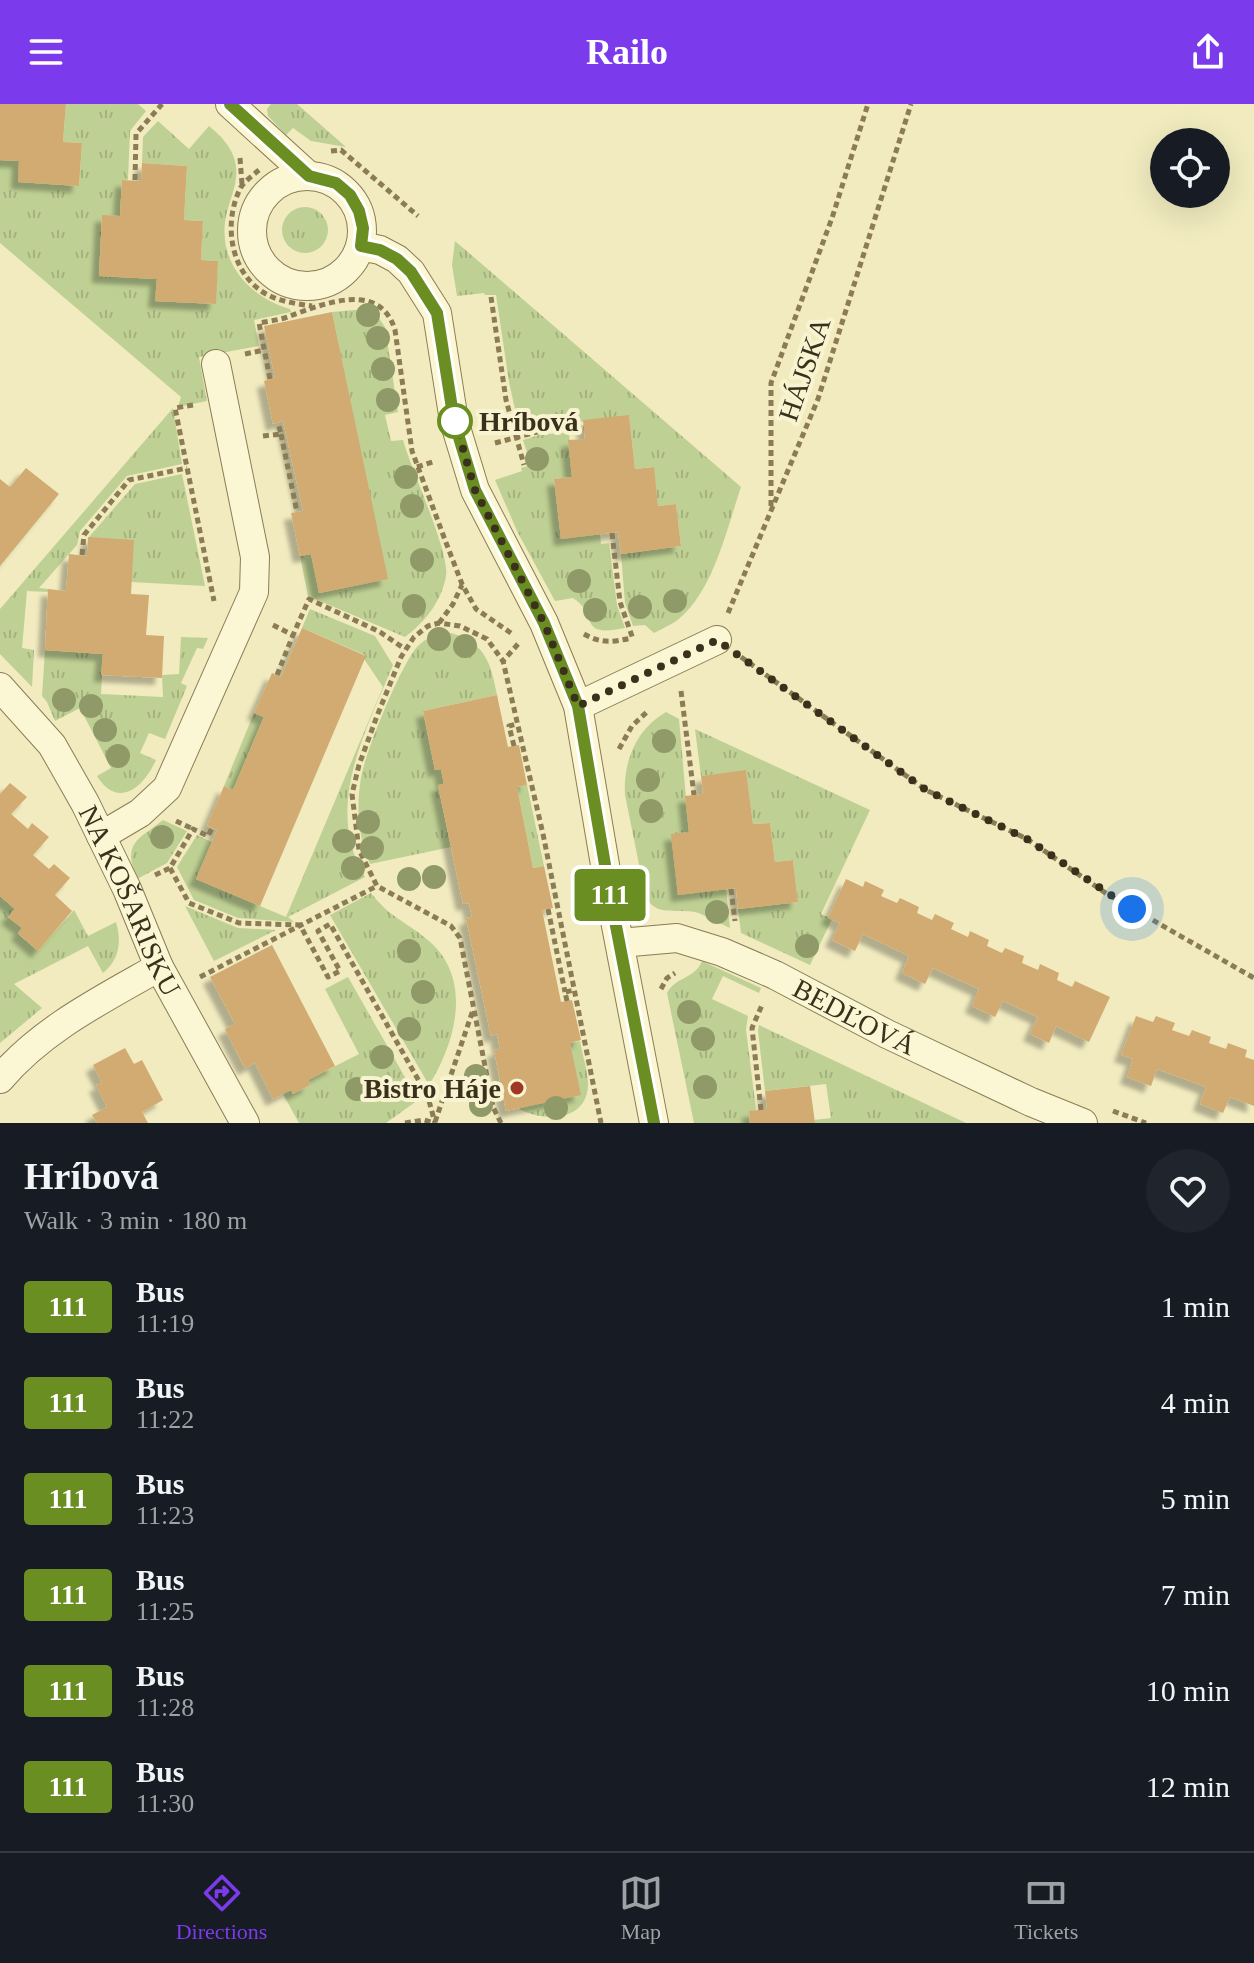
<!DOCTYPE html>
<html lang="en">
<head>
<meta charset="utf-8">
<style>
  body { margin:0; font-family:"Times New Roman",serif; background:#20242c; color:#f1f3f6; height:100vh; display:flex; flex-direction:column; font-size:30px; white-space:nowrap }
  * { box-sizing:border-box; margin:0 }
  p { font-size:26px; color:#9ea1a6 }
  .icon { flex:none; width:44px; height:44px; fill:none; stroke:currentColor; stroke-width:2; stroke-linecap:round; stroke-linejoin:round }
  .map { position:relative; height:1019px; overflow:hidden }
  .sheet { display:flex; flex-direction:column; background:#171b24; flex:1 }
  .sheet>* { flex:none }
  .badge { padding:0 16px; border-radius:6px; font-size:28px; line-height:52px }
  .fabs { position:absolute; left:1150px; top:24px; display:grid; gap:16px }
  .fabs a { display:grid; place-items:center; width:80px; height:80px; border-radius:50%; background:#171b24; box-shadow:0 8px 32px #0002; font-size:40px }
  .you { position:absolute; width:40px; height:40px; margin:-20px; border:6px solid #fff; border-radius:50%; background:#1a73e8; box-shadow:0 0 0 12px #1a73e833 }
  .map>.badge { position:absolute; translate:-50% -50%; box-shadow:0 0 0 4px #fff }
  .round { display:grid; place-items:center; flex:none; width:84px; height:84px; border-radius:42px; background:#20242c }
  .summary { display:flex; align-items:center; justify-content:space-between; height:136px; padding:0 24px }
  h1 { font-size:38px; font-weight:700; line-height:60px }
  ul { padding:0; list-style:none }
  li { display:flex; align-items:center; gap:24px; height:96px; padding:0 24px }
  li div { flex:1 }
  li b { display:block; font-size:30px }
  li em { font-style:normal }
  li .badge { min-width:88px; font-weight:700; text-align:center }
  header { display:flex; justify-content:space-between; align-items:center; height:104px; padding:0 24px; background:#7c3aed; color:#fff; font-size:36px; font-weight:700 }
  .tabs { display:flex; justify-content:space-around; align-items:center; height:112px; border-top:2px solid #363941; background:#171b24; font-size:22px; color:#9ea1a6 }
  .tabs a { display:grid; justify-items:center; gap:4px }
  .tabs .selected { color:#7c3aed }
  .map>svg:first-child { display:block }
  .grass { fill:url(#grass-tufts) }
  .building { fill:#d2ab72; filter:url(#shadow) }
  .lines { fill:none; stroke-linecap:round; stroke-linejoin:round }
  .minor-casing { stroke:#8b7c56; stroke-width:30 }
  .path { stroke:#8b7c56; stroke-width:5; stroke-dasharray:6 4; stroke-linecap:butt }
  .minor { stroke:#fbf6d3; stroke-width:28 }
  .tree { fill:#909a68 }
  .line-casing { stroke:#fff; stroke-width:18 }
  .line { stroke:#6b8e23; stroke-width:12 }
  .walk { stroke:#3a301c; stroke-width:8; stroke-dasharray:0 14.4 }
  .stop-dot { fill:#fff; stroke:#6b8e23; stroke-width:4 }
  .poi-dot { fill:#9f3722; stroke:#f8f3d0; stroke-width:3 }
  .labels { text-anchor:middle; stroke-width:8; stroke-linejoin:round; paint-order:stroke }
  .street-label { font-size:28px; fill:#3a301c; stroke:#f8f3d0 }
  .stop-label { font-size:28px; font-weight:bold; fill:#3a301c; stroke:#f8f3d0; text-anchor:start }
  .poi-label { font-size:28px; font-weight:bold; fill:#3a301c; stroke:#f8f3d0; text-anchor:end }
</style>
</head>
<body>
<header><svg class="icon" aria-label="menu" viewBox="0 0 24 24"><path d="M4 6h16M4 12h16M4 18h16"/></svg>Railo<svg class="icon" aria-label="share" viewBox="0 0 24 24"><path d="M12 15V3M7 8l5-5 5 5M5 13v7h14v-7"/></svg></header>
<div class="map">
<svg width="1254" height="1019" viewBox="0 0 1254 1019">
  <defs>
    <pattern id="grass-tufts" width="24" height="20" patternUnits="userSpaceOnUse" patternTransform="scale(2)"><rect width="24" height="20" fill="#bed093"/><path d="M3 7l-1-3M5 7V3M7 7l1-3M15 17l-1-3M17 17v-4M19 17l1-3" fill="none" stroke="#a4b37e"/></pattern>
    <filter id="shadow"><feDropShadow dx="-7" dy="7" stdDeviation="2" flood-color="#0004"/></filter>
  </defs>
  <rect width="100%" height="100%" fill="#f1ebbf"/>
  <g class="grass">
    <path d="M66,0H138L146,7L130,27L128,76H122L120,112H102L99,172L157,175L156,197L215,200L218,157L201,156L203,117L184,116L187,62L142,59L143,33L158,17L189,45L209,22C221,32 231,42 235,57C240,77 230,93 226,112C217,158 249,193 290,205L291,208L254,216L259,242L199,253L207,297L178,303L181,293L0,139V56L19,57V78L79,82L82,39L63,38Z"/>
    <path d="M271,0H297L346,43L311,37L293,24L286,31L268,12L267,5Z"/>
    <circle cx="305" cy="126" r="23"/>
    <path d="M455,137L741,383C727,424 714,484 681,513C674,520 663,524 654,529L645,521L633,522L625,499L621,450L681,442L676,400L658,402L653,363L635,365L629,312L537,323L520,328L509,278L496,191H485L484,189L457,192L452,161Z"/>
    <path d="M366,205L376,210L385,223L398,308L385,311L391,337L403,336C411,365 450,449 446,472C442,497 424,519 405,533L308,492L300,452L311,450L320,489L387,474L332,208Z"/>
    <path d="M173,304L182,360L127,372L80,427L77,441L39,484L48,485V488L27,487L22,544L34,546L32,583L0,550V505Z"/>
    <path d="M569,328L572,373L554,375L561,434L600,430L601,440L609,439L617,501L625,524C576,534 600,511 573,494L555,497L518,429L495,376L522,367L521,364L531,361L523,336L539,331Z"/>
    <path d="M182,370L205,482L131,478L89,433L135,380Z"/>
    <path d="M310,505L375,532L393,561C366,627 323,703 365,773L288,813L294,818L238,814L194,796L177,763L197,731L212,738L196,775L286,813L383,583L364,555L365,551L302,524Z"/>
    <path d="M451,529C486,539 491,560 497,591L423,607L435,666L441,665L444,680L438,682L451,743L370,760C358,733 356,703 361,674C365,649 401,561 417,543C427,533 437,529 451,529Z"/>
    <path d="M181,533L208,534L203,545L197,544L181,579L187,582L165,635L149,629L140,649L156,656C144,683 118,706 97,672L111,664L80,604L55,617L47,598L42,592L45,546L103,550L101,590L163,593L162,571L179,570Z"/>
    <path d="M666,608L679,615L689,728L726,785L730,824C721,820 703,810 695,808C675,804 654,814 645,790L625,691C623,658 636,625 666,608Z"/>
    <path d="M254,609L264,613L233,686L224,682Z"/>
    <path d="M695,625L870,706L821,810L832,815L810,861L741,829L738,805L798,798L793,756L775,758L770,719L753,720L746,667L701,672Z"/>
    <path d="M527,681L544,762L533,764L517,683Z"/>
    <path d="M163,716L187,727L167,759L137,775C122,738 138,736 163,716Z"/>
    <path d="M371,789C391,815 406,817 429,837C473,875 456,938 429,981L330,811Z"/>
    <path d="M0,792L15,805L8,813L22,824L18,830L38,847L74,806L88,832L116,818C122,838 119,856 103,869L88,842L14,880L42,904L0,939Z"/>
    <path d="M185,802L238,824L276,826L214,857Z"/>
    <path d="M702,857L761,884L759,889L723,872L712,895L748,912L746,925L756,1006L749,1008L750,1019H694L667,889C675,873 695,875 702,857Z"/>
    <path d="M348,873L418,996L386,1019H299L283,990L291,986L293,990L310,981L308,976L359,950L325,885Z"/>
    <path d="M759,921L966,1019H815L814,1016L831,1014L826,980L765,987L758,927Z"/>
    <path d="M580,937C582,950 588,966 588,981C587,1018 543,1018 519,1005L570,939Z"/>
  </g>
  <g class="building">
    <path d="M0,0H66L63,38L82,39L79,82L18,78L19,57L0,56Z"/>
    <path d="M142,59L187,62L184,116L203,117L201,156L218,157L216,200L155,197L157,175L99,172L102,111L120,112L122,76L141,77Z"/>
    <path d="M332,208L388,475L319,489L311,450L300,452L291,409L303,407L283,317L273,320L264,277L275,274L264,222Z"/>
    <path d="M629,311L635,365L654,363L658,402L676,400L681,442L621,450L618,428L561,435L554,375L572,373L568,336L585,335L583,316Z"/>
    <path d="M26,364L59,390L0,462V375L10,383Z"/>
    <path d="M88,433L134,436L131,490L149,491L146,531L164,532L162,574L101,571L103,550L45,546L48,485L66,487L69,450L87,452Z"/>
    <path d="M302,524L366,552L260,802L196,775L217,726L207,722L224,682L233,686L264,613L254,609L272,569L281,573Z"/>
    <path d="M497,591L508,643L519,641L527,681L517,683L533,764L544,762L553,804L542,806L561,898L572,896L581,936L570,939L581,991L506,1007L494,946L500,945L497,930L491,932L466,814L472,813L469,799L463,800L438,681L444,680L441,665L435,666L423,607Z"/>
    <path d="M746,666L753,720L770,719L775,758L793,756L798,798L738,805L736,784L678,791L671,730L689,728L685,692L703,690L701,672Z"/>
    <path d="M10,679L27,693L11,710L28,725L32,719L49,733L33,751L49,765L54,760L70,774L55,791L72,807L38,847L18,829L22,824L8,813L15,805L0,792V690Z"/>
    <path d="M846,775L863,783L865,777L884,786L881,792L897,799L900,794L919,803L917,809L932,816L935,810L954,819L951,825L968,833L970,827L989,836L987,842L1002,849L1005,844L1024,852L1022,859L1038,866L1040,860L1059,869L1057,876L1072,883L1075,877L1110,893L1089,938L1056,922L1049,939L1030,930L1038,913L1003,897L995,913L972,902L979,885L933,864L925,880L923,879L902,869L909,852L863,830L855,847L832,836L840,819L828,814Z"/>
    <path d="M272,841L335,962L308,976L310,981L293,990L291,986L273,995L255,959L245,964L235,945L225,925L235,920L210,873Z"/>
    <path d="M1136,912L1153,918L1156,912L1175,919L1172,926L1189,932L1192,926L1211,933L1209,939L1226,945L1228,939L1247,946L1245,953L1254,956V1002L1230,993L1223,1009L1200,1000L1206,983L1198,980L1157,965L1151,982L1127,973L1133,955L1121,951Z"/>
    <path d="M125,944L134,960L142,956L163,996L142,1008L148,1019H97L92,1011L107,1003L96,981L102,979L93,961Z"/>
    <path d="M810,982L815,1019H750L749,1007L767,1005L765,987Z"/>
  </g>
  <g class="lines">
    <g class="minor-casing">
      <g id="minor">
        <path d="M230,0L309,72"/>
        <circle cx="307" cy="127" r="55"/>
        <path d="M361,142L380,146L397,155L411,168L437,209L454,317L475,386L544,519L578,602L611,796L654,1019"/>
        <path id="s1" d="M0,583L52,641L85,699L127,785L159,863L245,1019"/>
        <path d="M578,602L717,536"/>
        <path d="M101,732L140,709L167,684L254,488L255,453L216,260"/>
        <path id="s2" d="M620,839L677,834L722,848L775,871L887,930L1031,998L1083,1019"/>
        <path d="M0,975C42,925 103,895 159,863"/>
      </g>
    </g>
    <g class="path">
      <path d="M331,47L341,46L418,112"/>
      <path d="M240,54L242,80"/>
      <path d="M259,66C253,71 245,77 241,83C222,119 230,173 270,192C283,198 298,200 312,202"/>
      <path d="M135,76L136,30L162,0"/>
      <path d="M491,193L506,296L524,361"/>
      <path d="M245,250L264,246"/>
      <path d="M270,275L259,219C269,217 280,216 290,212C323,200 380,176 395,226L412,347L445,436L462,480L476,505L511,529"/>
      <path d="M193,301L175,304L214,497"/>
      <path d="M281,330L297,408"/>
      <path d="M263,332L281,330L278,319"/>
      <path d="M495,339L537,328L584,324"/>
      <path d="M417,363L436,357"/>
      <path d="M771,402V279L832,114L868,0"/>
      <path d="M612,429L620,498L633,535"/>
      <path d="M82,451L84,431L129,376L187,364"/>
      <path d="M728,509L818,295L911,0"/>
      <path d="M439,519L453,500L462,481"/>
      <path d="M273,521L293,531L309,495L380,528L405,545"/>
      <path d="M584,530C602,540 612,538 632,534"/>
      <path d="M518,540L503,557L543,730L601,1019"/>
      <path d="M741,553L926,686L1027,735L1107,790L1254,874"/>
      <path d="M277,571L293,531"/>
      <path d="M681,587L694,691"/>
      <path d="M514,642L509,622L517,620"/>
      <path d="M619,645L632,622L649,606"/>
      <path d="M176,717L193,725"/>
      <path d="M170,764L189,799L239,819L300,821L328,873L340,867L318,827L330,820L428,993L435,1019"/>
      <path d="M155,771L170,764L193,725L208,732L212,724"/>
      <path d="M731,785L735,817"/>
      <path d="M548,805L565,888"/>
      <path d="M200,873L377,782"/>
      <path d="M661,885L667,874L675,869"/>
      <path d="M567,897L565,888L575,886"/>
      <path d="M761,1006L752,924L762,901"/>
      <path d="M1113,1007L1146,1019"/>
      <path d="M435,1018L473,906"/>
      <path d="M405,1019L424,1016L434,1019"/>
      <path d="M501,1019L493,1003L460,834L451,822L377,782L359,746L352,690L359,661L377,612L401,553L414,533L428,522L439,519L460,522L487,535L503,557"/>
    </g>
    <use href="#minor" class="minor"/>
  </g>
  <g class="tree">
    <circle cx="368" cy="211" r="12"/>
    <circle cx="378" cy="234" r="12"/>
    <circle cx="383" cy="265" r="12"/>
    <circle cx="388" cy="296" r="12"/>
    <circle cx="537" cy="355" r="12"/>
    <circle cx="406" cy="373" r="12"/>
    <circle cx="412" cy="402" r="12"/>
    <circle cx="422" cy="456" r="12"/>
    <circle cx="579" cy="477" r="12"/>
    <circle cx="675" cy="497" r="12"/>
    <circle cx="414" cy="502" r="12"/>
    <circle cx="640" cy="503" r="12"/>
    <circle cx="595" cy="506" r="12"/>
    <circle cx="439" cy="535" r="12"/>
    <circle cx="465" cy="542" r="12"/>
    <circle cx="64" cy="596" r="12"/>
    <circle cx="91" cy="602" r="12"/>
    <circle cx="105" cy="626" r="12"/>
    <circle cx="664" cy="637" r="12"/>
    <circle cx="118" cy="652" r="12"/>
    <circle cx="648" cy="676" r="12"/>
    <circle cx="651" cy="707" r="12"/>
    <circle cx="368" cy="718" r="12"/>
    <circle cx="162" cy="733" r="12"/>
    <circle cx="344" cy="737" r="12"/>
    <circle cx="372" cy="744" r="12"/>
    <circle cx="353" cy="764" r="12"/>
    <circle cx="434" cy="773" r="12"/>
    <circle cx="409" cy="775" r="12"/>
    <circle cx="717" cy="808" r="12"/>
    <circle cx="807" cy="842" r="12"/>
    <circle cx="409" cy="847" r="12"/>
    <circle cx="423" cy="888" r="12"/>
    <circle cx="689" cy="908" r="12"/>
    <circle cx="409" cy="925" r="12"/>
    <circle cx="703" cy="935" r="12"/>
    <circle cx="382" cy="953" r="12"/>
    <circle cx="476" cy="972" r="12"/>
    <circle cx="705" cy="983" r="12"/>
    <circle cx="357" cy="985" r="12"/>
    <circle cx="481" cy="1001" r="12"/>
    <circle cx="556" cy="1004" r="12"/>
  </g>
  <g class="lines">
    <g class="line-casing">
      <path id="line" d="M230,0L309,72L336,79L350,91L359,107L363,124L361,142L380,146L397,155L411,168L437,209L454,317L475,386L544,519L578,602L611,796L654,1019"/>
    </g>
    <use href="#line" class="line"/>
    <path class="walk" d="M455,317L475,386L544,519L578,602L717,536L926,686L1027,735L1132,805"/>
  </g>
  <circle class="stop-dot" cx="455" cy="317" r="16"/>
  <circle class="poi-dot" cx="517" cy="984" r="8"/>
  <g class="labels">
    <g class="street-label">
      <text transform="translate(804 265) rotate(-71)" y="10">HÁJSKA</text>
      <text dy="10" stroke="none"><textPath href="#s1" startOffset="252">NA KOŠARISKU</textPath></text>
      <text dy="10" stroke="none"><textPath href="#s2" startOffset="252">BEDĽOVÁ</textPath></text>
    </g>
    <g class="stop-label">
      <text x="479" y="327">Hríbová</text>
    </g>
    <g class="poi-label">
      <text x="501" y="994">Bistro Háje</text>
    </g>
  </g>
</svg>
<div class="fabs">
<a><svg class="icon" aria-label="locate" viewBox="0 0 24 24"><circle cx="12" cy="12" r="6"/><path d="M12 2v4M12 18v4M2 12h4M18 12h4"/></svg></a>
</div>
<div class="you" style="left:1132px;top:805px"></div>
<b class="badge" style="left:610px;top:791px;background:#6b8e23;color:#fff">111</b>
</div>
<section class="sheet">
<div class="summary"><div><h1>Hríbová</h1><p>Walk · 3 min · 180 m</p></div><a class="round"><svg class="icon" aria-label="heart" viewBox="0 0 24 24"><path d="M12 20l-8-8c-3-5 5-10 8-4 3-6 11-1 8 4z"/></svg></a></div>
<ul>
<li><span class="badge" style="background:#6b8e23;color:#fff">111</span><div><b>Bus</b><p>11:19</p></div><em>1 min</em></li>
<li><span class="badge" style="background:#6b8e23;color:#fff">111</span><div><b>Bus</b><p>11:22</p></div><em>4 min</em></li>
<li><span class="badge" style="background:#6b8e23;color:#fff">111</span><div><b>Bus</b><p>11:23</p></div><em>5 min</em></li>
<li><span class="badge" style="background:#6b8e23;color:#fff">111</span><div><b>Bus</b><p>11:25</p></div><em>7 min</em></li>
<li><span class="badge" style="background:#6b8e23;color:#fff">111</span><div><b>Bus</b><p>11:28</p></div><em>10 min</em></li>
<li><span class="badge" style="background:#6b8e23;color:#fff">111</span><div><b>Bus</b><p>11:30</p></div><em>12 min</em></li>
</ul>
</section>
<nav class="tabs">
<a class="selected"><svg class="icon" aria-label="directions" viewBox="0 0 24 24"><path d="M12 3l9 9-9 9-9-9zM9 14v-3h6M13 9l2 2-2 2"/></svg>Directions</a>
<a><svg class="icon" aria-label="map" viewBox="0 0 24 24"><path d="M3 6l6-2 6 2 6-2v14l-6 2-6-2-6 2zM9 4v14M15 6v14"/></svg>Map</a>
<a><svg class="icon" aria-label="tickets" viewBox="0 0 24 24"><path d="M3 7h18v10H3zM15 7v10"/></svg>Tickets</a>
</nav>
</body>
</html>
